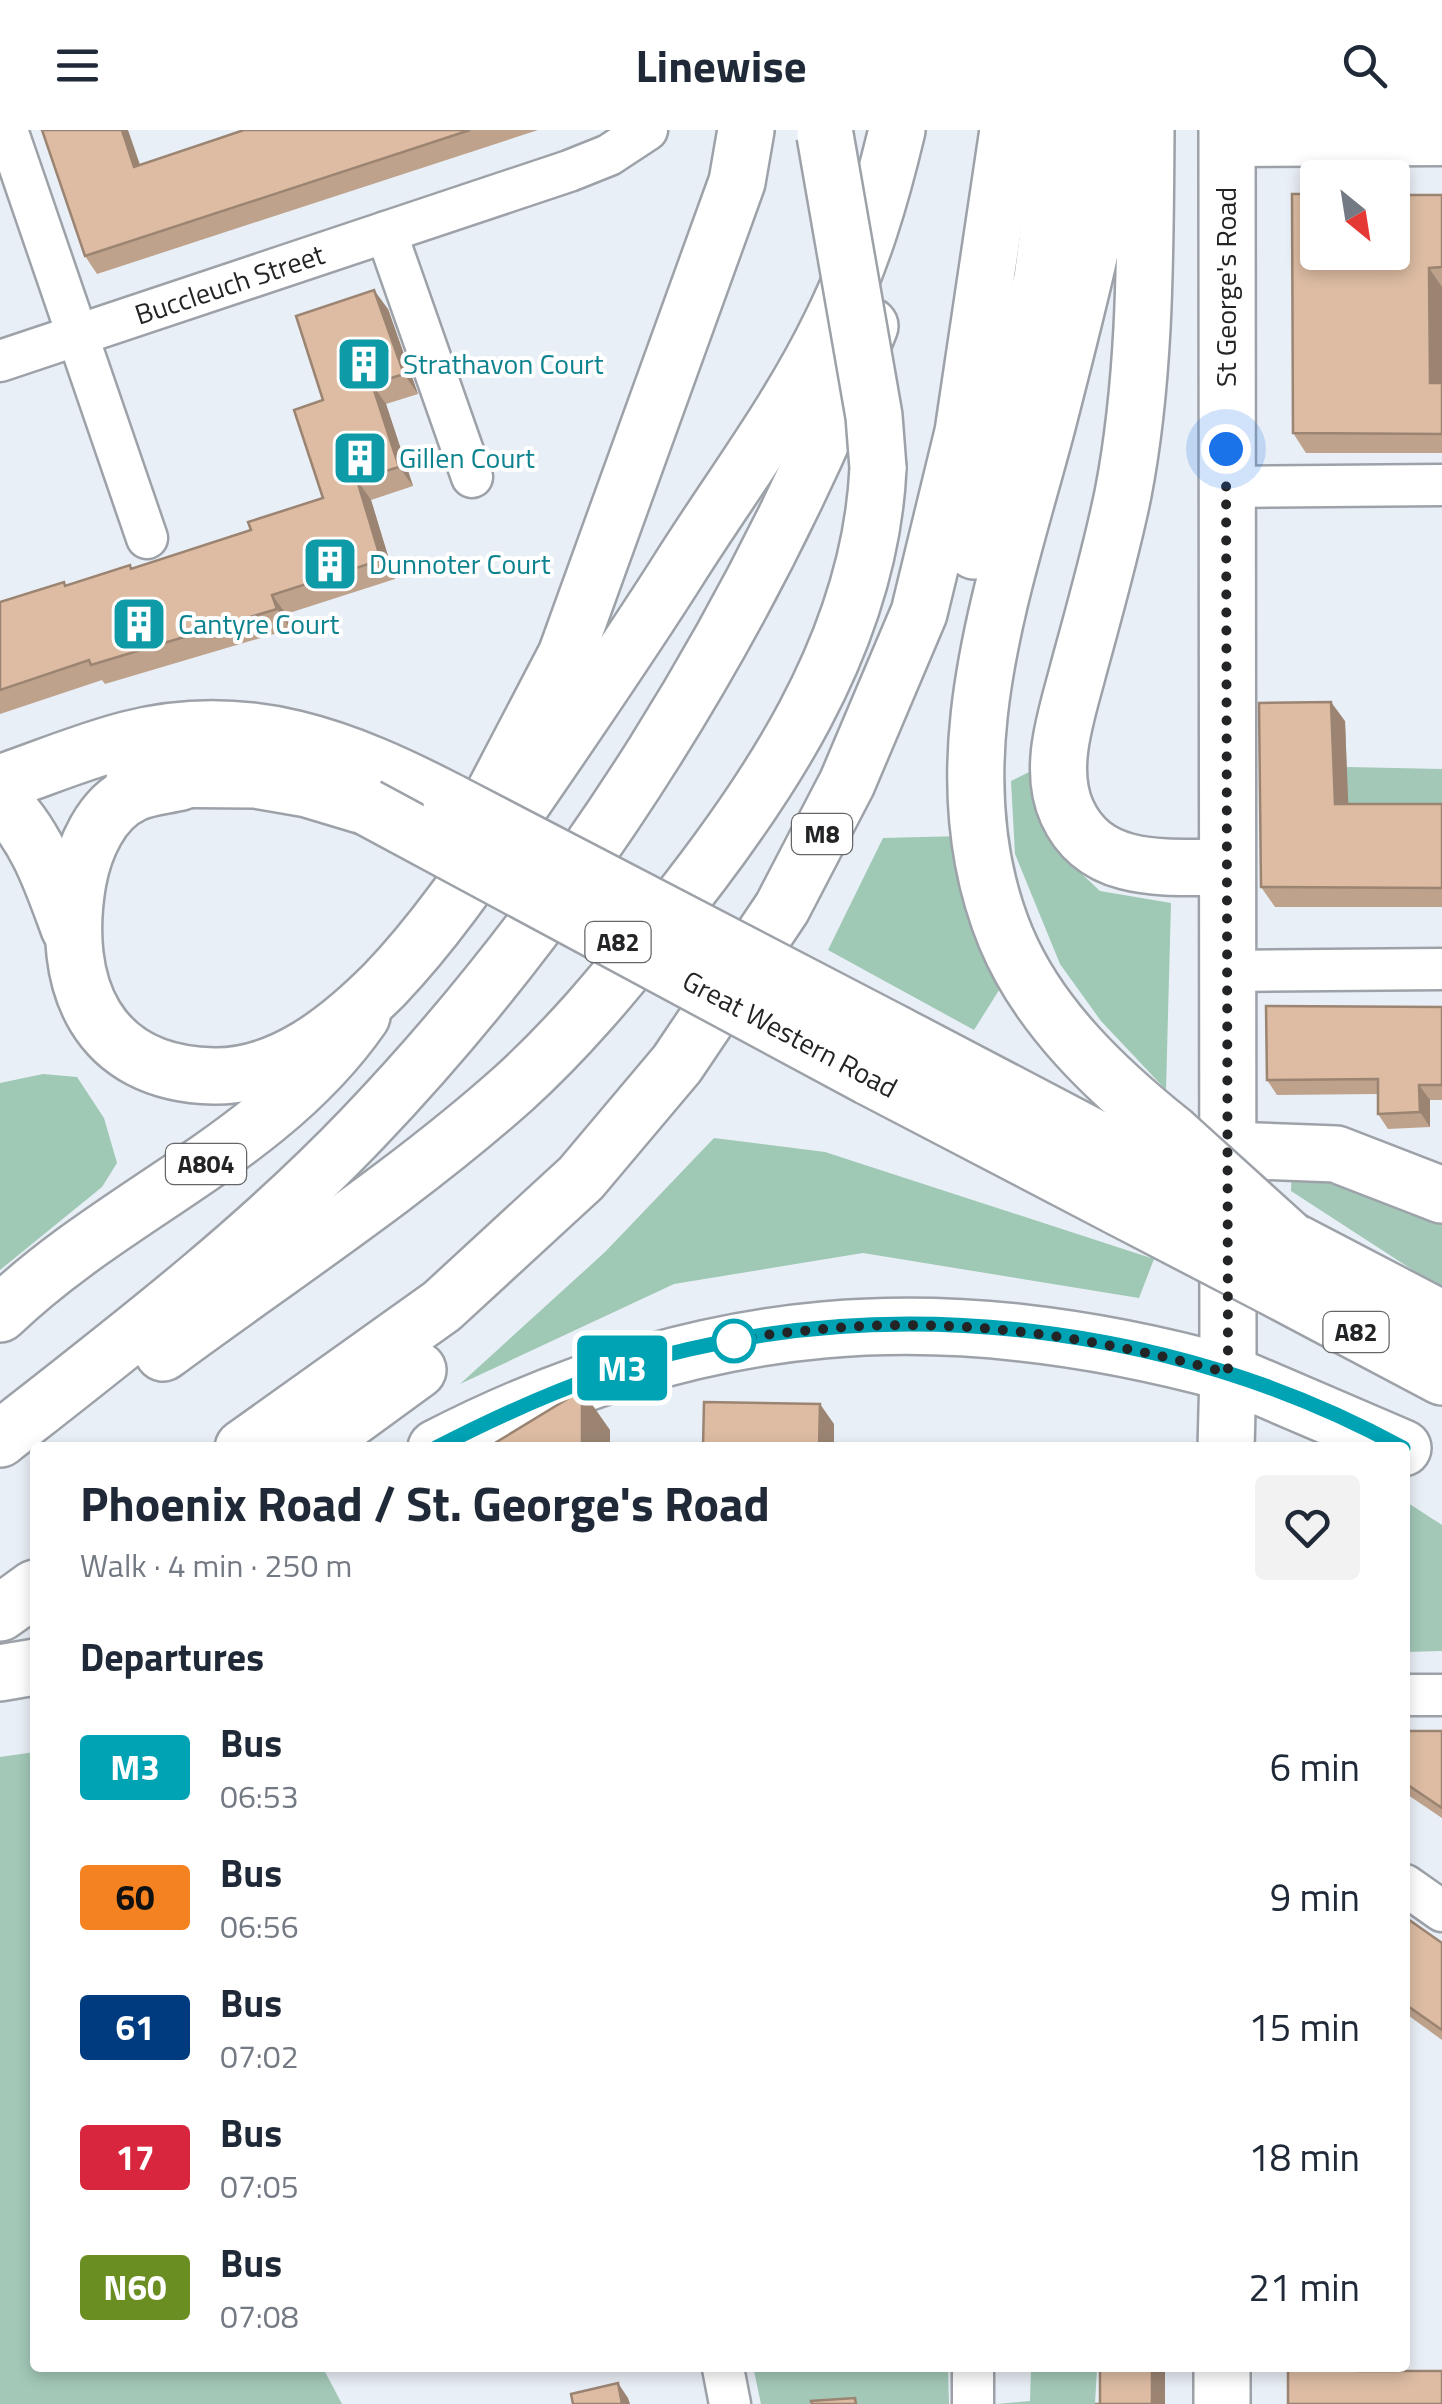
<!DOCTYPE html>
<html lang="en">
<head>
<meta charset="utf-8">
<style>
  body { margin:0; font-family:"Titillium Web",sans-serif; background:#f2f2f3; color:#1f2937; height:100vh; display:flex; flex-direction:column; font-size:38px; white-space:nowrap }
  * { box-sizing:border-box; margin:0 }
  p { font-size:32px; color:#747a83 }
  .icon { flex:none; width:55px; height:55px; fill:none; stroke:currentColor; stroke-width:2; stroke-linecap:round; stroke-linejoin:round }
  .map { position:relative; flex:1; overflow:hidden }
  .side { position:absolute; left:30px; top:1312px; width:1380px; height:930px; display:flex; flex-direction:column; background:#fff; border-radius:10px; box-shadow:0 5px 15px #0003 }
  .side>* { flex:none }
  .badge { padding:0 20px; border-radius:8px; font-size:35px; line-height:65px }
  .needle { width:65px; rotate:150deg }
  .buttons { position:absolute; left:1300px; top:30px; display:grid; gap:20px }
  .buttons a { display:grid; place-items:center; width:110px; height:110px; border-radius:10px; background:#fff; box-shadow:0 5px 15px #0003; font-size:50px }
  .you { position:absolute; width:50px; height:50px; margin:-25px; border:8px solid #fff; border-radius:50%; background:#1a73e8; box-shadow:0 0 0 15px #1a73e833 }
  .map>.badge { position:absolute; translate:-50% -50%; box-shadow:0 0 0 5px #fff }
  h2 { padding:0 50px; font-size:38px; line-height:90px }
  .round { display:grid; place-items:center; flex:none; width:105px; height:105px; border-radius:10px; background:#f2f2f3 }
  .headline { display:flex; align-items:center; justify-content:space-between; height:170px; padding:0 50px }
  h1 { font-size:48px; font-weight:700; line-height:75px }
  ul { padding:0; list-style:none }
  li { display:flex; align-items:center; gap:30px; height:130px; padding:0 50px }
  li div { flex:1 }
  li b { display:block; font-size:38px }
  li em { font-style:normal }
  li .badge { min-width:110px; font-weight:700; text-align:center }
  header { display:flex; justify-content:space-between; align-items:center; height:130px; padding:0 50px; background:#fff; font-size:45px; font-weight:700 }
  .map>svg:first-child { display:block }
  .green { fill:#a3c8b7 }
  .forest { fill:#9fc8b5 }
  .lines { fill:none; stroke-linecap:round; stroke-linejoin:round }
  .street-casing { stroke:#9da2a9; stroke-width:45 }
  .secondary-casing { stroke:#9da2a9; stroke-width:60 }
  .primary-casing { stroke:#9da2a9; stroke-width:60 }
  .highway-casing { stroke:#9da2a9; stroke-width:60 }
  .street { stroke:#fff; stroke-width:40 }
  .secondary { stroke:#fff; stroke-width:55 }
  .primary { stroke:#fff; stroke-width:55 }
  .highway { stroke:#fff; stroke-width:55 }
  .primary-bridge-casing { stroke:#9da2a9; stroke-width:60; stroke-linecap:butt }
  .highway-bridge-casing { stroke:#9da2a9; stroke-width:60; stroke-linecap:butt }
  .primary-bridge { stroke:#fff; stroke-width:55 }
  .highway-bridge { stroke:#fff; stroke-width:55 }
  .wall { fill:#bea28c }
  .shaded-wall { fill:#9b8472 }
  .building { fill:#ddbca3; stroke:#9b8472; stroke-width:2.5 }
  .line-casing { stroke:#fff; stroke-width:22 }
  .line { stroke:#00a3b4; stroke-width:15 }
  .walk { stroke:#222426; stroke-width:10; stroke-dasharray:0 18 }
  .stop-dot { fill:#fff; stroke:#00a3b4; stroke-width:5 }
  .labels { text-anchor:middle; stroke-width:8; stroke-linejoin:round; paint-order:stroke }
  .shield { fill:#fff; stroke:#646667; stroke-width:2.5 }
  .shield-label { font-size:25px; font-weight:bold; fill:#222426 }
  .street-label { font-size:28px; fill:#222426; stroke:#fff }
  .culture-label { font-size:28px; fill:#0d838f; stroke:#fff; text-anchor:start }
</style>
</head>
<body>
<header><svg class="icon" aria-label="menu" viewBox="0 0 24 24"><path d="M4 6h16M4 12h16M4 18h16"/></svg>Linewise<svg class="icon" aria-label="search" viewBox="0 0 24 24"><circle cx="10" cy="10" r="6"/><path d="M15 15l6 6"/></svg></header>
<div class="map">
<svg width="1442" height="2274" viewBox="0 0 1442 2274">
  <rect width="100%" height="100%" fill="#e9eff6"/>
  <g class="green">
    <path d="M1347,637L1442,639V694L1345,693Z"/>
    <path d="M1292,1034L1442,1077V1159L1291,1061Z"/>
    <path d="M1405,1371L1442,1395V1521L1405,1522Z"/>
    <path d="M35,1622V2238H323L342,2274H0V1627Z"/>
    <path d="M774,2238H948L949,2274H761L754,2241Z"/>
    <path d="M1031,2238H1097L1095,2274H997L1030,2271Z"/>
  </g>
  <g class="forest">
    <path d="M1031,641L1053,717L1100,761L1171,773L1166,960L1101,891L1060,834L1015,724L1011,651Z"/>
    <path d="M963,706L1006,849L974,900L828,820L883,708Z"/>
    <path d="M43,944L77,947L104,988L117,1033L102,1057L0,1140V953Z"/>
    <path d="M714,1008L825,1022L1154,1129L1139,1168L863,1123L674,1154L460,1254L605,1122Z"/>
  </g>
  <g class="lines">
    <g class="street-casing">
      <g id="street">
        <path d="M7,0L147,408"/>
        <path d="M1227,16L1442,15"/>
        <path d="M386,102L472,347"/>
        <path id="s1" d="M0,231L569,41L609,25L647,0"/>
        <path d="M1225,357L1442,355"/>
        <path d="M1229,841L1442,839"/>
        <path d="M1405,1565H1442"/>
        <path d="M1405,1755L1442,1781"/>
        <path d="M723,2238L730,2274"/>
        <path d="M973,2274V2238"/>
      </g>
    </g>
    <g class="secondary-casing">
      <g id="secondary">
        <path d="M1226,1318L1228,1243L1403,1318"/>
        <path d="M1222,2274V2238"/>
      </g>
    </g>
    <g class="primary-casing">
      <g id="primary">
        <path d="M134,649L255,650L307,659L367,677"/>
        <path d="M0,653C44,638 86,620 130,609C248,579 347,618 451,672"/>
        <path d="M460,728L566,525L737,52L746,0"/>
        <path d="M897,904L1141,1032"/>
        <path d="M869,947L1120,1078"/>
        <path d="M1228,1020L1336,1024L1442,1065"/>
        <path d="M1289,1109L1442,1189"/>
        <path d="M1270,1156L1442,1247"/>
        <path d="M0,1184C114,1074 270,1019 362,886"/>
        <path d="M436,1318C702,1181 942,1165 1228,1243L1227,0"/>
        <path d="M0,1543L35,1537"/>
      </g>
    </g>
    <g class="highway-casing">
      <g id="highway">
        <path d="M1114,0C1098,100 1072,198 1047,296C1003,462 936,639 1006,808C1039,887 1106,950 1172,1003"/>
        <path d="M1146,0C1145,120 1146,246 1123,364C1111,423 1094,482 1078,541C1067,584 1047,638 1067,682C1096,746 1167,737 1227,737"/>
        <path d="M974,421L1042,149L1061,0"/>
        <path d="M181,652C166,656 147,657 133,664C101,678 84,719 78,751C60,854 96,944 214,946C281,947 339,900 384,855C437,800 480,735 523,672C576,595 629,518 679,439C730,358 789,281 831,194C862,132 881,67 897,0"/>
        <path d="M0,670C37,705 52,752 69,798"/>
        <path d="M163,1223C278,1138 408,1053 514,958C567,910 612,856 656,801C764,668 870,514 878,338"/>
        <path d="M0,1309C125,1211 253,1113 362,999C580,771 755,489 870,196"/>
        <path d="M243,1318L442,1176L581,1048L677,934L782,778L847,653L919,483L963,302L1008,0"/>
        <path d="M311,1318L418,1240"/>
        <path d="M0,1483L35,1458"/>
      </g>
    </g>
    <use href="#street" class="street"/>
    <use href="#secondary" class="secondary"/>
    <use href="#primary" class="primary"/>
    <use href="#highway" class="highway"/>
    <g class="primary-bridge-casing">
      <g id="primary-bridge">
        <path d="M451,672L897,904"/>
        <path d="M367,677L869,947"/>
        <path d="M1141,1032L1258,1093"/>
        <path d="M1120,1078L1270,1156"/>
      </g>
    </g>
    <g class="highway-bridge-casing">
      <g id="highway-bridge">
        <path d="M825,5L874,286L878,338"/>
        <path d="M1172,1003L1289,1109"/>
      </g>
    </g>
    <use href="#primary-bridge" class="primary-bridge"/>
    <use href="#highway-bridge" class="highway-bridge"/>
  </g>
  <g class="wall">
    <path d="M244,0H538L97,144L85,126L140,35Z"/>
    <path d="M1442,65V323H1306L1293,303Z"/>
    <path d="M388,179L418,264L386,274L413,356L371,370L395,449L286,484L291,499L105,554L102,550L0,584V472L64,452L67,456L133,439L251,400L323,368V270Z"/>
    <path d="M1345,591L1348,674H1442V777H1275L1261,757Z"/>
    <path d="M1442,877V970H1430V997L1388,999L1378,984V964L1277,965L1267,950Z"/>
    <path d="M1405,1601H1442V1688L1405,1663Z"/>
    <path d="M1405,1787L1442,1813V1910L1405,1883Z"/>
  </g>
  <g class="shaded-wall">
    <path d="M122,0H128L147,55L134,37Z"/>
    <path d="M1429,138L1442,157V270L1430,253Z"/>
    <path d="M374,160L388,179L418,264L404,244Z"/>
    <path d="M372,254L386,274L413,356L399,337Z"/>
    <path d="M357,350L371,370L395,449L381,430Z"/>
    <path d="M272,465L286,484L291,499L277,479Z"/>
    <path d="M1331,572L1345,591L1349,693L1335,674Z"/>
    <path d="M1419,955L1430,970V997L1420,982Z"/>
    <path d="M582,1260L610,1300V1318H582Z"/>
    <path d="M820,1274L834,1294V1318H819Z"/>
    <rect x="1152" y="2238" width="13" height="36"/>
    <path d="M1358,2238H1372V2261L1358,2241Z"/>
    <path d="M618,2253L628,2268L630,2274H622Z"/>
  </g>
  <g class="building">
    <path d="M42,0H122L134,37L244,0H470L85,126Z"/>
    <path d="M1292,64H1318V122H1392V65H1442V137L1429,138L1430,253H1442V304L1293,303Z"/>
    <path d="M374,160L404,244L372,254L399,337L357,350L381,430L272,465L277,479L91,535L89,530L0,560V472L64,452L65,456L130,435L131,439L251,400L248,392L323,368L294,280L323,270L296,186Z"/>
    <path d="M1331,572L1335,674H1442V758L1261,757L1259,573Z"/>
    <path d="M1266,876L1442,877V955H1419L1420,982L1378,984V949L1267,950Z"/>
    <path d="M582,1260V1318H495V1313Z"/>
    <path d="M704,1272L820,1274L819,1318H703Z"/>
    <path d="M1405,1601H1442V1678L1405,1653Z"/>
    <path d="M1405,1787L1442,1813V1900L1405,1874Z"/>
    <path d="M1100,2238H1152V2274H1095H1100Z"/>
    <path d="M1288,2238H1358V2241H1442V2274H1288Z"/>
    <path d="M618,2253L622,2274H573L571,2264Z"/>
    <path d="M855,2268L856,2274H812L811,2271Z"/>
  </g>
  <g class="lines">
    <g class="line-casing">
      <path id="line" d="M436,1318C517,1276 602,1239 690,1219C926,1164 1191,1202 1403,1318"/>
    </g>
    <use href="#line" class="line"/>
    <path class="walk" d="M734,1211C751,1206 788,1202 813,1200C953,1185 1092,1206 1228,1243L1226,319"/>
  </g>
  <defs>
    <g id="building-square" transform="scale(2.875)"><rect x="-9" y="-9" width="18" height="18" rx="4" fill="#0f9aa8" stroke="#fff"/><path d="M-4-6H4V6H1V3H-1V6H-4ZM-2.5-4.3h1.7v1.8h-1.7ZM.8-4.3h1.7v1.8H.8ZM-2.5-1h1.7V.8h-1.7ZM.8-1h1.7V.8H.8Z" fill="#fff"/></g>
  </defs>
  <g fill-rule="evenodd">
    <use href="#building-square" x="364" y="234"/>
    <use href="#building-square" x="360" y="328"/>
    <use href="#building-square" x="330" y="434"/>
    <use href="#building-square" x="139" y="494"/>
  </g>
  <circle class="stop-dot" cx="734" cy="1211" r="20"/>
  <g class="labels">
    <g class="shield">
      <rect x="792" y="684" width="60" height="40" rx="8"/>
      <rect x="585.5" y="792" width="65" height="40" rx="8"/>
      <rect x="166" y="1014" width="80" height="40" rx="8"/>
      <rect x="1323.5" y="1182" width="65" height="40" rx="8"/>
    </g>
    <g class="shield-label">
      <text x="822" y="713">M8</text>
      <text x="618" y="821">A82</text>
      <text x="206" y="1043">A804</text>
      <text x="1356" y="1211">A82</text>
    </g>
    <g class="street-label">
      <text dy="10" stroke="none"><textPath href="#s1" startOffset="242">Buccleuch Street</textPath></text>
      <text transform="translate(1226 157) rotate(-90)" y="10">St George's Road</text>
      <text transform="translate(790 904) rotate(28)" y="10">Great Western Road</text>
    </g>
    <g class="culture-label">
      <text x="403" y="244">Strathavon Court</text>
      <text x="399" y="338">Gillen Court</text>
      <text x="369" y="444">Dunnoter Court</text>
      <text x="178" y="504">Cantyre Court</text>
    </g>
  </g>
</svg>
<div class="buttons">
<a><svg class="needle" viewBox="-14 -14 28 28"><path d="M0-13l5 13h-10z" fill="#e53935"/><path d="M0 13l5-13h-10z" fill="#747a83"/></svg></a>
</div>
<div class="you" style="left:1226px;top:319px"></div>
<b class="badge" style="left:622px;top:1238px;background:#00a3b4;color:#fff">M3</b>
<section class="side">
<div class="headline"><div><h1>Phoenix Road / St. George's Road</h1><p>Walk · 4 min · 250 m</p></div><a class="round"><svg class="icon" aria-label="heart" viewBox="0 0 24 24"><path d="M12 20l-8-8c-3-5 5-10 8-4 3-6 11-1 8 4z"/></svg></a></div>
<h2>Departures</h2>
<ul>
<li><span class="badge" style="background:#00a3b4;color:#fff">M3</span><div><b>Bus</b><p>06:53</p></div><em>6 min</em></li>
<li><span class="badge" style="background:#f58220;color:#111">60</span><div><b>Bus</b><p>06:56</p></div><em>9 min</em></li>
<li><span class="badge" style="background:#003b80;color:#fff">61</span><div><b>Bus</b><p>07:02</p></div><em>15 min</em></li>
<li><span class="badge" style="background:#d7263d;color:#fff">17</span><div><b>Bus</b><p>07:05</p></div><em>18 min</em></li>
<li><span class="badge" style="background:#6b8e23;color:#fff">N60</span><div><b>Bus</b><p>07:08</p></div><em>21 min</em></li>
</ul>
</section>
</div>
</body>
</html>
